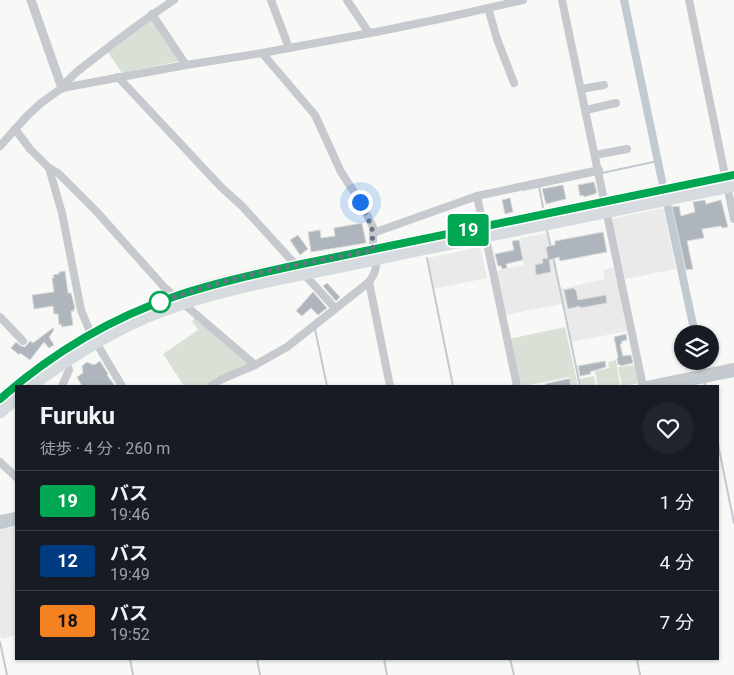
<!DOCTYPE html>
<html lang="ja">
<head>
<meta charset="utf-8">
<style>
  body { margin:0; font-family:Roboto,"Noto Sans JP",sans-serif; background:#20242c; color:#f1f3f6; height:100vh; display:flex; flex-direction:column; font-size:19px; white-space:nowrap }
  * { box-sizing:border-box; margin:0 }
  p { font-size:16px; color:#9ea1a6 }
  .icon { flex:none; width:28px; height:28px; fill:none; stroke:currentColor; stroke-width:2; stroke-linecap:round; stroke-linejoin:round }
  .map { position:relative; flex:1; overflow:hidden }
  .drawer { position:absolute; left:15px; top:385px; width:704px; height:275px; display:flex; flex-direction:column; background:#171b24; border-radius:0px; box-shadow:0 1px 4px #0004 }
  .drawer>* { flex:none }
  .badge { padding:0 10px; border-radius:4px; font-size:18px; line-height:32px }
  .tools { position:absolute; left:674px; top:325px; display:grid; gap:10px }
  .tools a { display:grid; place-items:center; width:45px; height:45px; border-radius:50%; background:#171b24; box-shadow:0 1px 4px #0004; font-size:25px }
  .you { position:absolute; width:25px; height:25px; margin:-12px; border:4px solid #fff; border-radius:50%; background:#1a73e8; box-shadow:0 0 0 8px #1a73e833 }
  .map>.badge { position:absolute; translate:-50% -50%; box-shadow:0 0 0 2px #fff }
  .round { display:grid; place-items:center; flex:none; width:52px; height:52px; border-radius:26px; background:#20242c }
  .headline { display:flex; align-items:center; justify-content:space-between; height:85px; padding:0 25px }
  h1 { font-size:24px; font-weight:700; line-height:38px }
  ul { padding:0; list-style:none }
  li { display:flex; align-items:center; gap:15px; height:60px; padding:0 25px; border-top:1px solid #363941 }
  li div { flex:1 }
  li b { display:block; font-size:19px }
  li em { font-style:normal }
  li .badge { min-width:55px; font-weight:700; text-align:center }
  .map>svg:first-child { display:block }
  .built { fill:#e9eae9 }
  .green { fill:#d9e1d7 }
  .lines { fill:none; stroke-linecap:round; stroke-linejoin:round }
  .stream { stroke:#c1cad0; stroke-width:2 }
  .canal { stroke:#c1cad0; stroke-width:8 }
  .building { fill:#aeb5bc; stroke:#dadad8 }
  .minor { stroke:#c6c9cd; stroke-width:8 }
  .tertiary { stroke:#c6c9cd; stroke-width:9 }
  .primary { stroke:#d6dbe0; stroke-width:11 }
  .line-casing { stroke:#fff; stroke-width:11 }
  .line { stroke:#00a651; stroke-width:8 }
  .walk { stroke:#667688; stroke-width:5; stroke-dasharray:0 9 }
  .stop-dot { fill:#fff; stroke:#00a651; stroke-width:2.5 }
</style>
</head>
<body>
<div class="map">
<svg width="734" height="675" viewBox="0 0 734 675">
  <rect width="100%" height="100%" fill="#f8f9f6"/>
  <g class="built">
    <path d="M663,208L676,269L625,279L612,219Z"/>
    <path d="M548,233L562,304L505,315L496,271L524,265L520,238Z"/>
    <path d="M480,247L487,278L433,289L428,258Z"/>
    <path d="M615,267L628,331L571,342L560,289L605,279L603,270Z"/>
    <path d="M16,525V635L1,639L0,633V528Z"/>
  </g>
  <g class="green">
    <path d="M151,18L180,61L122,73L107,51Z"/>
    <path d="M195,318L248,364L206,386H184L163,354L198,330L192,321Z"/>
    <path d="M565,327L578,386H571L569,377L524,386H519L509,339Z"/>
    <path d="M616,360L620,386H598L595,371L609,368L608,362Z"/>
    <path d="M636,365L640,383L622,386L618,367Z"/>
    <path d="M594,376L596,386H580L579,379Z"/>
  </g>
  <g class="lines">
    <g class="stream">
      <path d="M602,173L658,161"/>
      <path d="M539,187L543,207"/>
      <path d="M523,190L597,174"/>
      <path d="M547,231L551,247"/>
      <path d="M553,256L580,386"/>
      <path d="M427,258L453,386"/>
      <path d="M315,329L327,386"/>
      <path d="M704,379L705,386"/>
      <path d="M718,444L734,523"/>
      <path d="M0,642L7,675"/>
      <path d="M130,659L133,675"/>
      <path d="M257,659L260,675"/>
      <path d="M384,659L387,675"/>
      <path d="M510,659L514,675"/>
      <path d="M637,659L640,675"/>
    </g>
    <g class="canal">
      <path d="M624,0L662,181"/>
      <path d="M668,208L695,334"/>
      <path d="M701,361L702,369"/>
      <path d="M669,386L734,373"/>
      <path d="M0,525L16,521"/>
    </g>
  </g>
  <g class="building">
    <path d="M594,182L597,193H595V194L584,197L583,195L580,196L578,185Z"/>
    <path d="M563,185L566,199L546,204L542,189Z"/>
    <path d="M510,198L513,212L505,214L502,200Z"/>
    <path d="M705,200L706,204L721,200L728,227L722,228L721,226L702,229L704,238L687,241L693,269L686,270L672,207L679,206L681,216L695,212L693,202Z"/>
    <path d="M362,223L366,243L311,252L308,232L320,230L321,238L335,236L334,228Z"/>
    <path d="M603,232L607,252L560,261L559,257L549,260L551,272L536,275L535,265L543,263L542,259L548,258L546,248L548,246L555,245V241Z"/>
    <path d="M298,235L308,249L300,255L290,240Z"/>
    <path d="M519,240L523,260L506,264L507,268L502,269L501,266H498L495,254L514,250L512,241Z"/>
    <path d="M65,271L68,293H71L75,308H74V311H71L73,325L62,327L61,324L59,325L58,314H54L53,306L34,309L32,295L54,292L52,278H54L53,275L59,274V272Z"/>
    <path d="M327,283L340,297L336,301L323,286Z"/>
    <path d="M574,288L575,290H576L578,300L606,295L607,303L580,308V306L568,309L564,290Z"/>
    <path d="M313,292L327,308L318,315L311,308L302,316L296,311Z"/>
    <path d="M53,328L54,330L49,337L54,345L49,348L44,342L30,360L20,353L19,355L11,348L16,342L21,346L25,347L30,341L33,343Z"/>
    <path d="M626,334L627,340L622,341V343L620,344L623,356L631,355L633,363L620,366V364L618,365L617,359L618,357L614,337Z"/>
    <path d="M100,361L108,374L107,375L115,386H82L77,377L83,373L82,366L87,362L94,365Z"/>
    <path d="M605,361L606,367L593,371L590,372L591,374L580,376L578,366Z"/>
    <path d="M567,379H570L571,386H546L545,384Z"/>
  </g>
  <g class="lines">
    <g class="minor">
      <path d="M271,0L289,48"/>
      <path d="M347,0L369,33"/>
      <path d="M562,0L643,386"/>
      <path d="M689,0L734,219"/>
      <path d="M488,8L497,39L514,83"/>
      <path d="M152,14L186,65"/>
      <path d="M118,77L221,187L242,206L335,308"/>
      <path d="M62,88C71,75 83,67 96,57C121,37 147,18 174,0"/>
      <path d="M581,89L604,85"/>
      <path d="M586,110L616,103"/>
      <path d="M15,129L30,149L49,168L58,173L96,211L164,287L255,365"/>
      <path d="M0,146L27,116L41,103L62,88L186,65L262,53L381,31L449,17L523,0"/>
      <path d="M595,155L627,149"/>
      <path d="M49,168L62,213L81,310L91,334L122,386"/>
      <path d="M477,196L517,386"/>
      <path d="M373,233L477,196L599,170"/>
      <path d="M369,282L390,386"/>
      <path d="M0,317L23,341"/>
      <path d="M62,386L69,370L66,362"/>
      <path d="M211,386L222,379L255,365L287,347L369,282L374,274L376,267L373,250V227L360,201L341,172L315,115L262,53"/>
      <path d="M642,386L734,367"/>
      <path d="M0,462L16,477"/>
      <path d="M0,519L16,516"/>
    </g>
    <path class="tertiary" d="M31,0L62,88"/>
    <g class="primary">
      <path d="M31,386C68,360 106,335 148,317C192,299 239,288 286,278C328,270 370,261 412,252C519,230 627,209 734,186"/>
      <path d="M0,399C51,354 111,320 174,297C214,282 256,274 297,265L734,175"/>
      <path d="M0,413L16,399"/>
    </g>
  </g>
  <g class="lines">
    <g class="line-casing">
      <path id="line" d="M0,399C51,354 111,318 176,296C215,283 256,274 297,265L734,175"/>
    </g>
    <use href="#line" class="line"/>
    <path class="walk" d="M160,302L159,303C226,276 302,264 373,250L372,227L360,202"/>
  </g>
  <circle class="stop-dot" cx="160" cy="302" r="10"/>
</svg>
<div class="tools">
<a><svg class="icon" aria-label="layers" viewBox="0 0 24 24"><path d="M12 4l9 5-9 5-9-5zM3 14l9 5 9-5"/></svg></a>
</div>
<div class="you" style="left:360px;top:202px"></div>
<b class="badge" style="left:468px;top:230px;background:#00a651;color:#fff">19</b>
<section class="drawer">
<div class="headline"><div><h1>Furuku</h1><p>徒歩 · 4 分 · 260 m</p></div><a class="round"><svg class="icon" aria-label="heart" viewBox="0 0 24 24"><path d="M12 20l-8-8c-3-5 5-10 8-4 3-6 11-1 8 4z"/></svg></a></div>
<ul>
<li><span class="badge" style="background:#00a651;color:#fff">19</span><div><b>バス</b><p>19:46</p></div><em>1 分</em></li>
<li><span class="badge" style="background:#003b80;color:#fff">12</span><div><b>バス</b><p>19:49</p></div><em>4 分</em></li>
<li><span class="badge" style="background:#f58220;color:#111">18</span><div><b>バス</b><p>19:52</p></div><em>7 分</em></li>
</ul>
</section>
</div>
</body>
</html>
